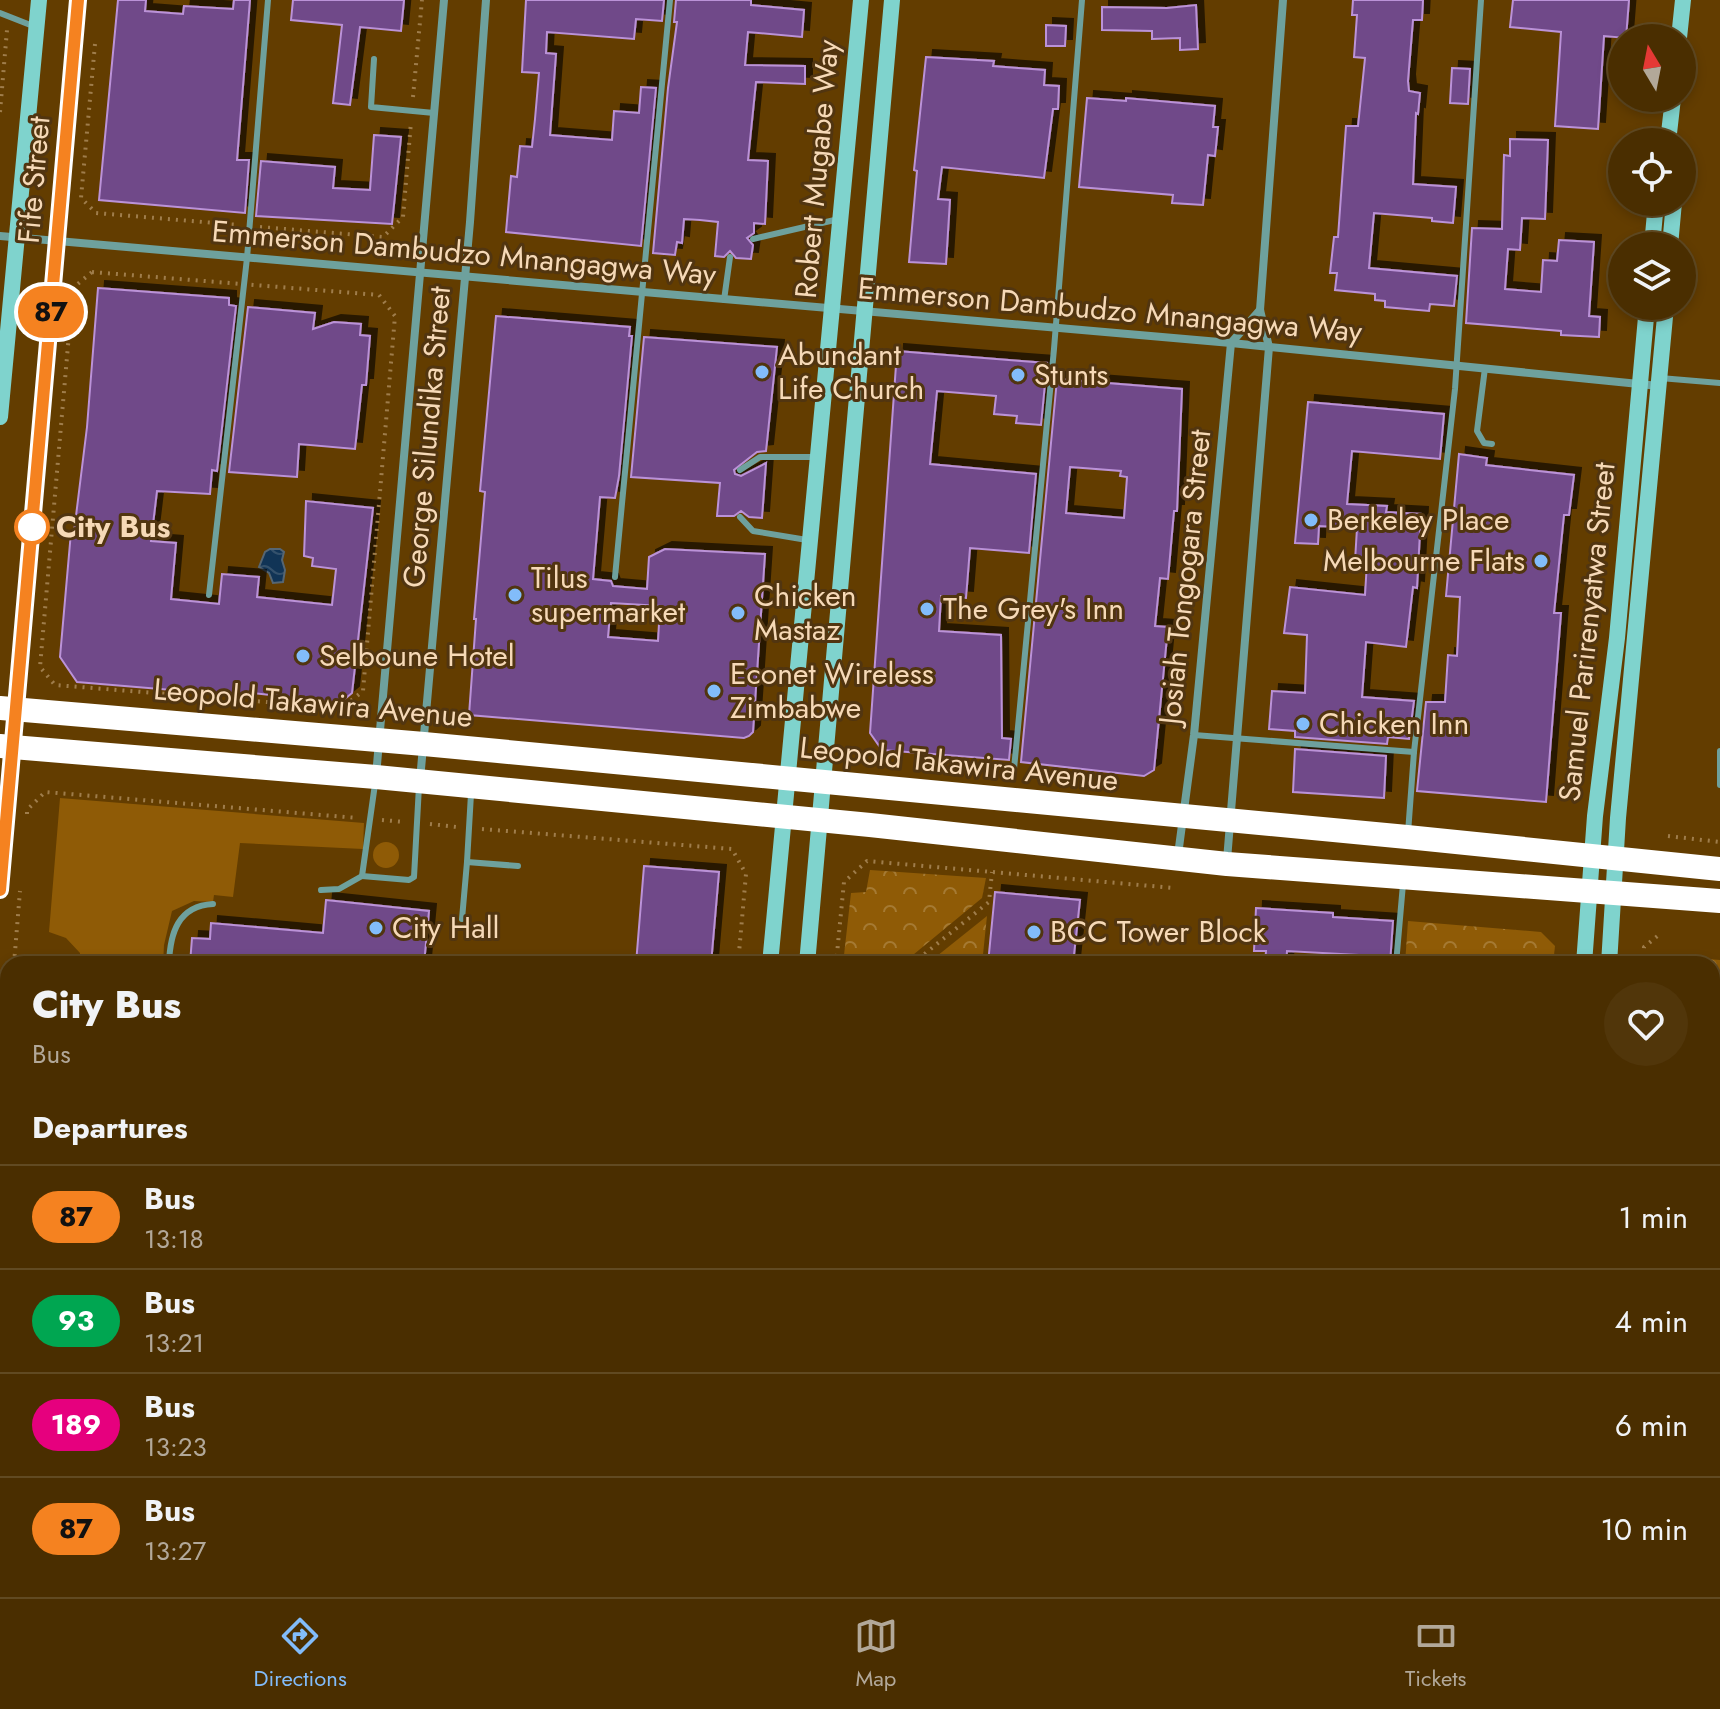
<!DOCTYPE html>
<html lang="en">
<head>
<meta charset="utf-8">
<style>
  body { margin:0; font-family:Jost,sans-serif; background:#51360a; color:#f1f3f6; height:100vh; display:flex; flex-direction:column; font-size:30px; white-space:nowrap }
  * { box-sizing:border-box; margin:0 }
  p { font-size:26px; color:#b2a899 }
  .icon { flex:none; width:44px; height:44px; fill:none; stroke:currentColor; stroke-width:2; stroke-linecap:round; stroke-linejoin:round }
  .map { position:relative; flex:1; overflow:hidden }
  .details { position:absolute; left:0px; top:956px; width:1720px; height:642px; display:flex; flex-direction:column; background:#4a2e00; border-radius:24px 24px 0 0; box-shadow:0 4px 12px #0003,0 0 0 2px #614a22 }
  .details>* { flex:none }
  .badge { padding:0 16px; border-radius:26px; font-size:28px; line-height:52px }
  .needle { width:52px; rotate:350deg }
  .controls { position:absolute; left:1608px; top:24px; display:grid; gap:16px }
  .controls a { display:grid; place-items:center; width:88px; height:88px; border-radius:50%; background:#4a2e00; box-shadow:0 4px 12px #0003,0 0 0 2px #614a22; font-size:40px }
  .map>.badge { position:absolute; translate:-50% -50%; box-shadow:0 0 0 4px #fff }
  h2 { padding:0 32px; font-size:30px; line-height:72px }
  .round { display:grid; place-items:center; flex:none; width:84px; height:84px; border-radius:42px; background:#51360a }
  .head { display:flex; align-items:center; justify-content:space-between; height:136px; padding:0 32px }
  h1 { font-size:38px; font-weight:800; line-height:60px }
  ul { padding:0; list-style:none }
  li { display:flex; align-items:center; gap:24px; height:104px; padding:0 32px; border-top:2px solid #614a22 }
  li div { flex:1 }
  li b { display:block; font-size:30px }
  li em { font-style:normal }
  li .badge { min-width:88px; font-weight:700; text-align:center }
  .tab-bar { display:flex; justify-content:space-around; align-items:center; height:112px; border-top:2px solid #614a22; background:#4a2e00; font-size:22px; color:#b2a899 }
  .tab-bar a { display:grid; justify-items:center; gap:4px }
  .tab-bar .selected { color:#82bcfa }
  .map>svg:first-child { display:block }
  .green { fill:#8f5b06 }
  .park { fill:url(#park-crowns) }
  .water { fill:url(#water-waves); stroke:#566673; stroke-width:2 }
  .building { fill:#6f4989; stroke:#bb92d8; stroke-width:2; fill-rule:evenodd; filter:url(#shadow) }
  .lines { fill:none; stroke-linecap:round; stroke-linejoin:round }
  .path { stroke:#9f7d4b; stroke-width:4; stroke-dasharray:2 6; stroke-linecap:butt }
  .lane { stroke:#6ea19d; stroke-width:6 }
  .street { stroke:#6ea19d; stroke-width:8 }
  .secondary { stroke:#7fd3cd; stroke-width:16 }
  .highway { stroke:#fff; stroke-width:24 }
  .line-casing { stroke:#fff; stroke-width:18 }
  .line { stroke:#f58220; stroke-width:12 }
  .poi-dot { fill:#82bcfa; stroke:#513510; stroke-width:3 }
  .stop-dot { fill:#fff; stroke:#f58220; stroke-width:4 }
  .labels { text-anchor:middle; stroke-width:6; stroke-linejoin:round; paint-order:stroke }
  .street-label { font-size:30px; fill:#f6d9b7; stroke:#513510 }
  .poi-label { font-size:30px; fill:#f6d9b7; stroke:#513510; text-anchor:start }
  .stop-label { font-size:30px; font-weight:bold; fill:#f6d9b7; stroke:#513510; text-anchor:start }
</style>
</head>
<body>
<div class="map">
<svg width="1720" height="1597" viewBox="0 0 1720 1597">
  <defs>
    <pattern id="park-crowns" width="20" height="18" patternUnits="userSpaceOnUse" patternTransform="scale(2)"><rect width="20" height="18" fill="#8f5b06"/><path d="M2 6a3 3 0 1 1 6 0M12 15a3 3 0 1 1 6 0" fill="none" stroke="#a57a33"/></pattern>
    <pattern id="water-waves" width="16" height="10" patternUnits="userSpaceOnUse" patternTransform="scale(2)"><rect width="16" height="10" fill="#113456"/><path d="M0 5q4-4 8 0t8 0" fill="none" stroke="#34516c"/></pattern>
    <filter id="shadow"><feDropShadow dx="7" dy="-7" stdDeviation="0" flood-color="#0009"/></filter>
  </defs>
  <rect width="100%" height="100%" fill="#633d00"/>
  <g class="green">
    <path d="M60,798L364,823L363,849L240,843L233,897L214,895L213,902L194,901L172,911L164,945L163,964H80V953L66,938L49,932Z"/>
    <circle cx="386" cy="855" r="13"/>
  </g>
  <g class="park">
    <path d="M870,870L986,878L982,898L902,964H843L851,893L866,892Z"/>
    <path d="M987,916L982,964H927Z"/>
    <path d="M1408,921L1541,932L1555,946L1553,964H1405Z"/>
    <path d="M1658,955L1720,960V1050H1712V964H1658Z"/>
  </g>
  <path class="water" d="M270,549H280L284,552L282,560L285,570L283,582L273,583L269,573L259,567L265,552Z"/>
  <g class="building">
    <path d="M118,0H146L145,11L183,14L184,6L233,9L234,0H250L237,160H249L245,213L99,200Z"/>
    <path d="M293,0H404L401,31L360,27L350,105L333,103L342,25L291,20Z"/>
    <path d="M526,0H664L662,21L636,19L634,39L547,32L546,53L556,54L550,135L612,140L614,111L639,113L641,87L656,88L641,246L506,232L511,176L517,177L520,146L532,147L535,119L539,73L522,72Z"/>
    <path d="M676,0H751V5L804,10L802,37L748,32L745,65L805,66V84L756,82L748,160L768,161L765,224L754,223V233L747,238L753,245L751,259L736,258L730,251L724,257L715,256L718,222L700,220L684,219L682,243L677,242L675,255L653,253L668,88L677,22H674Z"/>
    <path d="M1353,0H1423L1422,20H1413L1408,81L1409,91L1420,93L1418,114L1416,113L1413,184L1456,187L1453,223L1432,221V218L1374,213L1369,268L1457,276L1454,306L1430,304L1429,311L1385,307V301L1375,300V294L1335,290L1337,273H1330L1334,237H1338L1346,126H1358L1365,58L1354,57L1357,15H1352Z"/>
    <path d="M1513,0H1629L1626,38L1604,36L1598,129L1555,126L1561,32L1510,27Z"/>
    <path d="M1196,5L1198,49L1180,50V38L1152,39V31L1102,30V7L1167,8Z"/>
    <path d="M1046,25L1066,26L1065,46H1046Z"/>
    <path d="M926,57L994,61L993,66L1045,70L1044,85L1059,86L1058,109H1053L1044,178L942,167L938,199L950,200L946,264L909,262L917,171L914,170Z"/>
    <path d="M1452,68L1470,69L1468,104L1450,103Z"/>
    <path d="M1087,98L1126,101V98L1215,106L1213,127H1218L1215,156L1208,155L1203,205L1172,203L1173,195L1079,187Z"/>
    <path d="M374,135L401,137L392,224L256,216L261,161L335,167L333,188L370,190Z"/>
    <path d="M1510,139L1548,140L1545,219L1522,218L1520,250L1508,249L1505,289L1541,292L1543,260L1557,261L1559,240L1594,242L1589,316L1600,317L1599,337L1561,335V331L1466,323L1472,228L1502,229L1504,155L1510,156Z"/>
    <path d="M98,288L229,298V305L236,306L217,471L212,470L210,494L157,491L151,541L176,543L171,599L219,604L222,574L259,577L257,597L332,605L336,569L312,566L313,558L304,556L306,501L373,508L352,693L340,703L243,692V696L77,682L60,657L71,532H74L87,427Z"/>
    <path d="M248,307L315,313L313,329L334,322L361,324L360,335L370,336L366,385H362L355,449L299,444L297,477L229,472Z"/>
    <path d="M496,316L630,327L629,336H632L619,476L615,498L600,497L593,579L611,581L613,586L647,589L649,557L665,549L765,554L753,732L749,736L744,738L469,715L476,619H474L485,492L480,491ZM611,603L660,606L658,641L608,637Z"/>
    <path d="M644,337L777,347L766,451L757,452L734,470L735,474L741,476L766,463L762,518L749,517L741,511L734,516H717L720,483L631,477Z"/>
    <path d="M897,351L1047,363L1041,425L1016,423L1017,416L994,414L996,396L937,391L930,464L1036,474L1029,553L970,548L966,598L941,596L939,631L1001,635L1002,738L1011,739L1009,760L882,750L870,733Z"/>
    <path d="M1057,379L1182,389L1177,511H1174L1168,579L1160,578L1155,626L1168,627L1154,770L1144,776L1021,762ZM1070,467L1121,471L1120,476L1127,477L1124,518L1066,513Z"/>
    <path d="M1308,402L1444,414L1440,459L1352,451L1347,504L1387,506L1386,512L1421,514L1417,588L1413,587L1406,647L1366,642L1362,697L1414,701L1409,739L1388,737L1387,744L1295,737V731L1269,729L1272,691L1305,693L1307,635L1284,633L1290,587L1365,595L1367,562L1355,561L1357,528L1319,526L1318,544L1295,543Z"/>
    <path d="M1459,454L1487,458L1486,465L1574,475L1569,515H1564L1554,613H1561L1546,802L1417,791L1426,702H1445L1448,655L1457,656L1460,597L1446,596Z"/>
    <path d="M1295,749L1386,756L1384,798L1293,792Z"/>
    <path d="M644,866L719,872L711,964H636Z"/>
    <path d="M995,892L1080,900L1073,964H988Z"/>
    <path d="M326,900L429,911L424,964H190L192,938L210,939L211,923L323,933Z"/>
    <path d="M1256,908L1333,913V917L1393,921L1390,964H1357L1358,955L1287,951L1286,964H1265L1266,951H1254Z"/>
  </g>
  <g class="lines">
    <g class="path">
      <path d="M95,44L81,198L96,213L239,225"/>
      <path d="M413,97L422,0"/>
      <path d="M0,112L7,30"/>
      <path d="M260,227L383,237L403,217L411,122"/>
      <path d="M92,272L379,295L395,316L363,691L342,708L55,685L40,667L73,288Z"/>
      <path d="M27,814V810L45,792L358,818"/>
      <path d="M382,820L405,822"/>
      <path d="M430,824L457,827"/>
      <path d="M482,829L732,849L746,874L738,964"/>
      <path d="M1668,836L1720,842"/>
      <path d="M14,964L20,891"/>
      <path d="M836,964L844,882L867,861L1174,888"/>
      <path d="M912,964L989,902L992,872"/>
      <path d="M1643,964L1644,947L1660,934"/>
      <path d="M0,1119L8,1028"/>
      <path d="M0,1191L4,1198H8"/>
      <path d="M0,1291H8"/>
      <path d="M1712,1443L1720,1444"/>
      <path d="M275,1597V1590"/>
      <path d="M371,1597L372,1590"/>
      <path d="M687,1597L688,1590"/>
    </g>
    <g class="lane">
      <path d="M0,13L33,26"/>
      <path d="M374,59L371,107L434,113"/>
      <path d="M753,239L839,219"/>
      <path d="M724,300L730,257"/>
      <path d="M1485,368L1477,431L1484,443L1492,444"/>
      <path d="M1660,378L1720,383"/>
      <path d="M740,470L760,457H817"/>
      <path d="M740,517L753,531L807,540"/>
      <path d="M615,577L670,0"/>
      <path d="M209,595L247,258L268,0"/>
      <path d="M1194,735L1414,752"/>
      <path d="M1720,751V785"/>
      <path d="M1014,769L1054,349L1082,0"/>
      <path d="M1408,833L1414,752L1455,389L1481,0"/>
      <path d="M467,862L471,794"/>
      <path d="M362,876L409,880L414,877L419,786"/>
      <path d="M321,890L339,889L362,876L375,784"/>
      <path d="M462,919L467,862L518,866"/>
      <path d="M169,964C170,933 178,906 213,904"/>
      <path d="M1396,964L1403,884"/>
      <path d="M1712,1564L1716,1574"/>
      <path d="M116,1597V1590"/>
      <path d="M531,1597V1590"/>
      <path d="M935,1597L936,1590"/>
      <path d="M1347,1597V1590"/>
    </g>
    <g class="street">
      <path d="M0,236L1231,343L1659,386"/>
      <path d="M376,776L444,0"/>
      <path d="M420,780L470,222L486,0"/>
      <path d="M1178,855L1194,735L1231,343L1260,310"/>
      <path d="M1227,860L1269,347L1260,310L1283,0"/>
      <path d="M0,1218L8,1219"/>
      <path d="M0,1260H8"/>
      <path d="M303,1597L304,1590"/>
      <path d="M342,1597L343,1590"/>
      <path d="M1112,1597V1590"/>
      <path d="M1162,1597V1590"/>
    </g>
    <g class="secondary">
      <path d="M1679,38L1683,0"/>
      <path d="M1668,142L1673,98"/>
      <path d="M1652,246L1656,202"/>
      <path d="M1670,246L1674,202"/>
      <path d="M0,417L39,0"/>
      <path d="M0,890L78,0"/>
      <path d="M770,964L861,0"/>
      <path d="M807,964L892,0"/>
      <path d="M1584,964L1595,816L1617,638L1647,306"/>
      <path d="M1609,964L1618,818L1666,306"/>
      <path d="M712,1597L713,1590"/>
      <path d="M751,1597L752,1590"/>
      <path d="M1542,1597L1543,1590"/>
    </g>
    <g class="highway">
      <path d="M0,708L424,744L1407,837L1720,869"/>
      <path d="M0,746L376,777L870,825L1227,864L1720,901"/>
    </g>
  </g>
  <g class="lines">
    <g class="line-casing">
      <path id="line" d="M0,890L78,0"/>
    </g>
    <use href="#line" class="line"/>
  </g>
  <g class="poi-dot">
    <circle cx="762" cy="372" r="8"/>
    <circle cx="1018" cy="375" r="8"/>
    <circle cx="1311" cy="520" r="8"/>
    <circle cx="1541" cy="561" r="8"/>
    <circle cx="515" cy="595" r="8"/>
    <circle cx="927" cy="609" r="8"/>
    <circle cx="738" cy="613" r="8"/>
    <circle cx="303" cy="656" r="8"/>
    <circle cx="714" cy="691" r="8"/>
    <circle cx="1303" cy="724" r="8"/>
    <circle cx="376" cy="928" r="8"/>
    <circle cx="1034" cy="932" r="8"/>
  </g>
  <circle class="stop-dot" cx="32" cy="527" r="16"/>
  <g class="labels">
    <g class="street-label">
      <text transform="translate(817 169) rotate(-85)" y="10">Robert Mugabe Way</text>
      <text transform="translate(34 180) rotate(-85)" y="10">Fife Street</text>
      <text transform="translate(464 253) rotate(5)" y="10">Emmerson Dambudzo Mnangagwa Way</text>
      <text transform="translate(1110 310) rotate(5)" y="10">Emmerson Dambudzo Mnangagwa Way</text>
      <text transform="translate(427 437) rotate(-85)" y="10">George Silundika Street</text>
      <text transform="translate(1185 577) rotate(-84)" y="10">Josiah Tongogara Street</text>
      <text transform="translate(1587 632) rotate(-84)" y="10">Samuel Parirenyatwa Street</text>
      <text transform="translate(313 703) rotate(5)" y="10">Leopold Takawira Avenue</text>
      <text transform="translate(959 764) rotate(6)" y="10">Leopold Takawira Avenue</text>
    </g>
    <g class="poi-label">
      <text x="778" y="365">Abundant<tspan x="778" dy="34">Life Church</tspan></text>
      <text x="1034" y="385">Stunts</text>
      <text x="1327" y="530">Berkeley Place</text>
      <text x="1525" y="571" text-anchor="end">Melbourne Flats</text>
      <text x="531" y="588">Tilus<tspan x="531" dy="34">supermarket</tspan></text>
      <text x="754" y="606">Chicken<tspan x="754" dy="34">Mastaz</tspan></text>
      <text x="943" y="619">The Grey's Inn</text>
      <text x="319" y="666">Selboune Hotel</text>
      <text x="730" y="684">Econet Wireless<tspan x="730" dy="34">Zimbabwe</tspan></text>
      <text x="1319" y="734">Chicken Inn</text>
      <text x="392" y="938">City Hall</text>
      <text x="1050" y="942">BCC Tower Block</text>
    </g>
    <g class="stop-label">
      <text x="56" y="537">City Bus</text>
    </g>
  </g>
</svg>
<div class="controls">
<a><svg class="needle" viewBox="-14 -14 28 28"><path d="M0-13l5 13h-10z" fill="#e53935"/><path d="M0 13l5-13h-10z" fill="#b2a899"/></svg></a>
<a><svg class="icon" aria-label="locate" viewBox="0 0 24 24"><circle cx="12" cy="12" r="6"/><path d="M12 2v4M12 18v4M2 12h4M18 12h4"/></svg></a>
<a><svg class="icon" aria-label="layers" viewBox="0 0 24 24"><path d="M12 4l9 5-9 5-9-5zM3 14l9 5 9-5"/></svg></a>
</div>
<b class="badge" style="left:51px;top:312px;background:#f58220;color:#111">87</b>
<section class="details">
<div class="head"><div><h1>City Bus</h1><p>Bus</p></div><a class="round"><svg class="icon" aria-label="heart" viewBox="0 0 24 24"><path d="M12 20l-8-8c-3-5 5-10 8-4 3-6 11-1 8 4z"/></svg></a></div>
<h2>Departures</h2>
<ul>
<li><span class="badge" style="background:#f58220;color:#111">87</span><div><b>Bus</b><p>13:18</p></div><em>1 min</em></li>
<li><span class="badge" style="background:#00a651;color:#fff">93</span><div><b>Bus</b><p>13:21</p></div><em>4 min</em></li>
<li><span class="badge" style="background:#e6007e;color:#fff">189</span><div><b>Bus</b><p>13:23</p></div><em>6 min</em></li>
<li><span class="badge" style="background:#f58220;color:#111">87</span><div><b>Bus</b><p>13:27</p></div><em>10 min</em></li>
</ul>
</section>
</div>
<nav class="tab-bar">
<a class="selected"><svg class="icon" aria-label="directions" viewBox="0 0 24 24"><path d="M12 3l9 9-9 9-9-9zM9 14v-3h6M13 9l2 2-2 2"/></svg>Directions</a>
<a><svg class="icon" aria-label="map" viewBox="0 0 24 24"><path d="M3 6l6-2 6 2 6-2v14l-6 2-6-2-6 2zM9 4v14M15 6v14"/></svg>Map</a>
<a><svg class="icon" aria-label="tickets" viewBox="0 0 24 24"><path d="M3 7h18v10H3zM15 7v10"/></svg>Tickets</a>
</nav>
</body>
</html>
